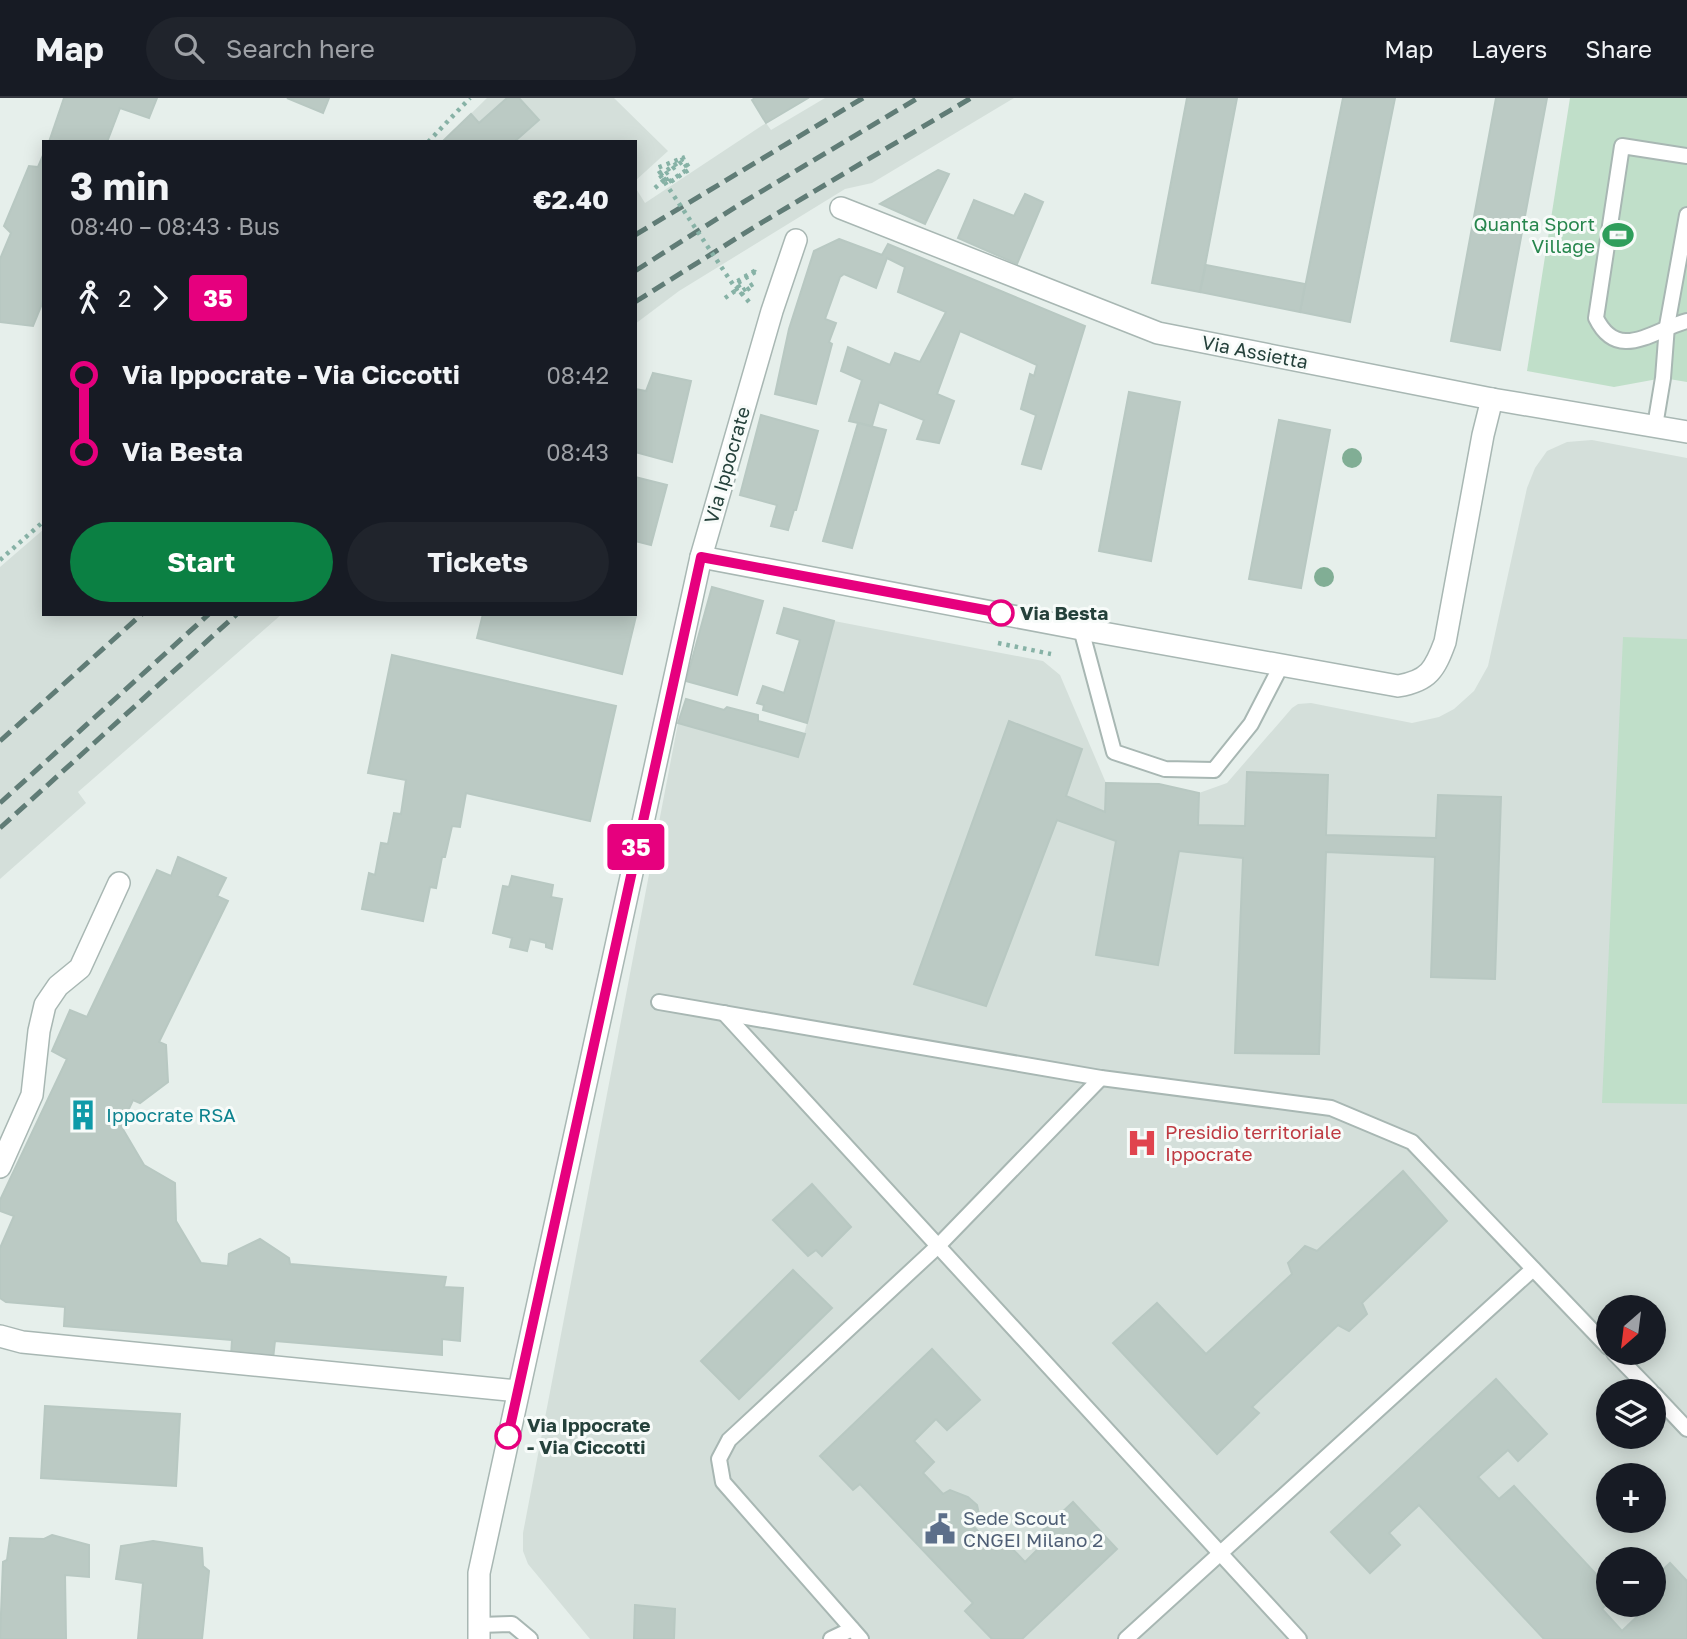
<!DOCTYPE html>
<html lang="en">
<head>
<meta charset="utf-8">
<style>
  body { margin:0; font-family:"Golos Text",sans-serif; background:#20242c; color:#f1f3f6; height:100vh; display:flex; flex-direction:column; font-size:26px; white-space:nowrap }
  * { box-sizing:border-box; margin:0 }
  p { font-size:23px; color:#9ea1a6 }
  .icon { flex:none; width:38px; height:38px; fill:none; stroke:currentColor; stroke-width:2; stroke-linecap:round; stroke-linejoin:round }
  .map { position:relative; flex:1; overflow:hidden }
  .details { position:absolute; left:42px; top:42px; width:595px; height:476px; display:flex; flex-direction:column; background:#171b24; border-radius:0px; box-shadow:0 4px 18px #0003 }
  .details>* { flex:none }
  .badge { padding:0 14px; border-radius:5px; font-size:24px; line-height:46px }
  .needle { width:46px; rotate:208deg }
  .controls { position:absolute; left:1596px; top:1197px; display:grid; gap:14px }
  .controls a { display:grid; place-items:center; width:70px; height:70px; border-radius:50%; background:#171b24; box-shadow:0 4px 18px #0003; font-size:35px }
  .map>.badge { position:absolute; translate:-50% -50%; box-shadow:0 0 0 4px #fff }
  .legs { display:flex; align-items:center; gap:10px; height:77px; padding:0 28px; font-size:23px }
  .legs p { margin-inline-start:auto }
  .headline { display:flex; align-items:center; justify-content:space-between; height:119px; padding:0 28px }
  h1 { font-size:38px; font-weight:700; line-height:52px }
  .primary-button { display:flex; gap:14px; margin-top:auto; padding:14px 28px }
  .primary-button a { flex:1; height:80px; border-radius:42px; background:#0b8043; color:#fff; font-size:28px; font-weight:700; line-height:80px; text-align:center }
  .primary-button a+a { background:#20242c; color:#f1f3f6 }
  ul { padding:0 28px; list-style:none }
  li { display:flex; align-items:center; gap:24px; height:77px; font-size:26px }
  li i { display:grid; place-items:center; width:10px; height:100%; margin:0 9px; background:currentColor }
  li i::after { content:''; width:18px; height:18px; margin:-9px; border:5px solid; border-radius:50%; background:#171b24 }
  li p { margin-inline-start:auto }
  li:first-child i { background:linear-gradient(#0000 50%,currentColor 0) }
  li:last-child i { background:linear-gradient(currentColor 50%,#0000 0) }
  header { display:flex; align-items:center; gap:42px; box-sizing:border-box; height:98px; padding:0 35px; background:#171b24; border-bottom:2px solid #363941 }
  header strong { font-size:33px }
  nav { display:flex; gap:38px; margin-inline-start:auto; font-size:24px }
  .search { width:490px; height:63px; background:#20242c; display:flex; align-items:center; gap:18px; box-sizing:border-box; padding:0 24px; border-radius:38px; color:#9ea1a6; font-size:26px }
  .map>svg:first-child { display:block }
  .built { fill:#d4dfda; fill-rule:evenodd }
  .green { fill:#c0dfc9 }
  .building { fill:#bbcac4; stroke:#b8c8c2; stroke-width:2 }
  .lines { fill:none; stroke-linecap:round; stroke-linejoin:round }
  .lane-casing { stroke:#a8b7b3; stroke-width:18 }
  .street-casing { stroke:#a8b7b3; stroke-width:24 }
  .path { stroke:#87b2a6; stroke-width:4.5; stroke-dasharray:3.5 5; stroke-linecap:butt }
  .lane { stroke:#fff; stroke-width:14 }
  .street { stroke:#fff; stroke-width:21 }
  .rail { stroke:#607c76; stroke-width:5; stroke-dasharray:14 7; stroke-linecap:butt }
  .path-bridge { stroke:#87b2a6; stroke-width:4.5; stroke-dasharray:3.5 5; stroke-linecap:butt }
  .tree { fill:#81ae95 }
  .line-1-casing { stroke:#fff; stroke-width:16 }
  .line-1 { stroke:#e6007e; stroke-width:10 }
  .stop-1-dot { fill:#fff; stroke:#e6007e; stroke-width:3.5 }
  .labels { text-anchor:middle; stroke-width:6; stroke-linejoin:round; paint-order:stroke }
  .leisure-label { font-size:19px; fill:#27864d; stroke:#f7fbf9; text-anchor:end }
  .street-label { font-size:19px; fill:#25413b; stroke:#f7fbf9 }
  .stop-label { font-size:19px; font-weight:bold; fill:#25413b; stroke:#f7fbf9; text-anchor:start }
  .culture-label { font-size:19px; fill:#0d838f; stroke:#f7fbf9; text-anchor:start }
  .health-label { font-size:19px; fill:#be3a42; stroke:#f7fbf9; text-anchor:start }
  .service-label { font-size:19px; fill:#4e5e75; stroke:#f7fbf9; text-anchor:start }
</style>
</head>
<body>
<header>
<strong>Map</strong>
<div class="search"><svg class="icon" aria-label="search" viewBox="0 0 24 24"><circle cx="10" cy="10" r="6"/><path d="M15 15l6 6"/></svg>Search here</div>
<nav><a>Map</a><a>Layers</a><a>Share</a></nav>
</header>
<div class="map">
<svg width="1687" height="1541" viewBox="0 0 1687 1541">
  <rect width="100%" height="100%" fill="#e6efeb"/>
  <g class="built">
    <path d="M487,0H614L668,53L635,83V44H442Z"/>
    <path d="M825,0H1014L872,85L845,91L679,193L635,226V89L645,105L766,25L771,32Z"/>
    <path d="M1592,342L1687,360V1541H590L528,1466L523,1453V1435L678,625L798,659L834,523L1043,563L1060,577L1106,685L1159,686L1199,695L1227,685L1292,610L1298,606L1311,605L1412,625L1439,619L1454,611L1474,593L1488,568L1527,390L1535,370L1547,353L1567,344ZM1608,1209H1654V1255H1608ZM1608,1293H1654V1339H1608ZM1608,1377H1654V1423H1608ZM1608,1461H1654V1507H1608Z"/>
    <path d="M44,431V516H282L78,694L86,705L0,781V469Z"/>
  </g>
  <g class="green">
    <path d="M1570,0H1687V284L1663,280L1614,289L1527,273Z"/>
    <path d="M1623,539L1687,541V1006L1602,1005Z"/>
  </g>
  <g class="building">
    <path d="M64,0H157L149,20L120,10L107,44H49Z"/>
    <path d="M287,0H329L323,15Z"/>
    <path d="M507,0H519L539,22L514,44H442L471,16L479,25Z"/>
    <path d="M755,0H808L766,25L752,2Z"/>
    <path d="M1187,0H1237L1200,194L1152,185Z"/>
    <path d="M1343,0H1395L1350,224L1300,214Z"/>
    <path d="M1496,0H1547L1500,252L1451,243Z"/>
    <path d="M44,55V201L33,228L0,224V161L11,135L4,128L29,68L38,69Z"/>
    <path d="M938,72L949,76L925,126L880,106Z"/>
    <path d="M1025,96L1043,104L1017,166L958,140L974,102L1014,118Z"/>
    <path d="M839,141L882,157L888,146L1085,228L1041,371L1022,366L1036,317L1021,311L1030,276L1034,278L1037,267L960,233L937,296L954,303L939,345L917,341L924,322L879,304L872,328L849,323L862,282L841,273L848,249L890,267L895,255L920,264L946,214L898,194L905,169L887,160L876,190L844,176L840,179L825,221L836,225L829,244L832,246L816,306L775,296L789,231L814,153Z"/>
    <path d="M1206,167L1305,186L1300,214L1200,194Z"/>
    <path d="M653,275L691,283L672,364L635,354V291L646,293Z"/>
    <path d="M1129,294L1180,304L1151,463L1099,453Z"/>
    <path d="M761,317L818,333L796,412H794L788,432L771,428L777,407L740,397Z"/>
    <path d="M1279,322L1330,332L1301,490L1249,481Z"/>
    <path d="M858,325L886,332L852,450L823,443Z"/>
    <path d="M635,379L667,387L651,447L635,443Z"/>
    <path d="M712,489L763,503L737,597L686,583Z"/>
    <path d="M784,510L834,523L807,625L763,612L764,607L757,605L763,588L784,595L800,542L777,535Z"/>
    <path d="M483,516H631L636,518L622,576L477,540Z"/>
    <path d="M392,557L616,608L590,723L466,695L460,729L452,728L445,759H442L436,790L430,789L423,823L362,811L369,775L375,777L381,745L388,746L394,715L401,716L406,682L368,675Z"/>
    <path d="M686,601L724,612L727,609L758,617V623L805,636L798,659L678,625Z"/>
    <path d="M1009,623L1082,651L1066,698L1105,714L1106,685L1159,686L1199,695L1198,727L1245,728L1247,674L1328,677L1326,737L1436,740L1438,697L1501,699L1495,881L1431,879L1435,759L1326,754L1319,956L1235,955L1243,760L1179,753L1158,867L1096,857L1116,743L1057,722L986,908L914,886Z"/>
    <path d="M178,759L226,780L217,798L228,803L159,944L166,947L168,984L140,1005L133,1002L121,1028L144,1067L175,1085L176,1123L201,1165L228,1168L229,1156L260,1141L289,1160L290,1166L446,1179L444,1189L463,1190L460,1243L442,1241V1257L275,1243L273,1261L231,1258L232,1242L64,1228L65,1209L6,1204L0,1200V1150L14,1118L0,1113V1102L67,961L52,953L70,912L87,919L157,772L171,778Z"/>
    <path d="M512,778L553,787L551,799L562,801L552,851L546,849V845L530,841L527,853L510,849L512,840L493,835L503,788L509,789Z"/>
    <path d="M1403,1073L1447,1123L1362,1205L1367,1216L1349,1233L1338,1227L1252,1309L1259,1315L1217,1356L1113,1245L1157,1205L1206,1256L1292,1176L1288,1165L1305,1148L1317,1153Z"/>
    <path d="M812,1086L851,1129L822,1158L816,1152L808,1158L773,1122Z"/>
    <path d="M793,1172L832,1210L739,1301L701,1263Z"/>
    <path d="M932,1251L980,1302L947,1332L936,1321L914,1343L934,1364L923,1375L943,1396L950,1392L968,1399L977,1407L979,1416L974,1429L996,1452L1005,1443L1025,1464L1047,1442L1040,1435L1073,1404L1117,1451L1022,1541H992L965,1513L973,1505L860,1386L853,1392L820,1358Z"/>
    <path d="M1496,1281L1547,1336L1518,1363L1508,1352L1478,1379L1499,1401L1514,1388L1608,1489V1505L1602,1511L1622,1533L1648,1508L1647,1507H1654V1480L1670,1465L1687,1483V1541H1544L1419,1407L1389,1435L1400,1447L1370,1475L1331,1434Z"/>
    <path d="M45,1308L180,1316L176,1388L41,1380Z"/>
    <path d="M52,1437L89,1447V1479L65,1477L66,1541H0L3,1464L7,1462L10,1440L44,1441Z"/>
    <path d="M153,1443L202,1450L203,1468L209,1473L202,1541H138L143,1485L116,1481L121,1448Z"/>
    <path d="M635,1507L675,1511L674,1541H634Z"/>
  </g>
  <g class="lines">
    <g class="lane-casing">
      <g id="lane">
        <path d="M1687,58L1622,48L1596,220C1618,265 1653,232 1687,223"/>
        <path d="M1655,328L1663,280L1667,228L1687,117"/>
        <path d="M1081,531L1114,654L1165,671L1214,672L1251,626L1282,566"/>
        <path d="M659,904L1101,980L1331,1010L1412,1044L1608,1249"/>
        <path d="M724,915L1299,1541"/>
        <path d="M1614,1255L1651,1293"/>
        <path d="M1654,1296L1687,1331"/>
        <path d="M480,1527L512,1526L530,1541"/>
        <path d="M831,1541L852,1531"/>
        <path d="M861,1541L723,1384L719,1361L729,1342L938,1148L1101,980"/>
        <path d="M1126,1541L1533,1171"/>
      </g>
    </g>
    <g class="street-casing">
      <g id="street">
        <path d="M841,110L1158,235L1492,301L1687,334"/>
        <path d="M701,459L1081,531L1398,588C1429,583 1435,571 1445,544L1483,337L1492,301"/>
        <path d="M0,1069L32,997L39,933L45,907L58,888L80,870L119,785"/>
        <path d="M0,1238L22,1244L518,1293"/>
        <path d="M479,1541V1475L701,459L772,213L796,142"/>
      </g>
    </g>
    <g class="path">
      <path d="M428,44L470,0"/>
      <path d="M660,77L683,61L690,71L669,85L664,77L683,63L688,71L667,85L657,70L685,59"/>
      <path d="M655,90L665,81"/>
      <path d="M753,186L742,193L736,184L756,172L757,174"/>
      <path d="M740,197L751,189"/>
      <path d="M725,200L738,191"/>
      <path d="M749,204L735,187L755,174L757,178"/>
      <path d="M0,462L44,423"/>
      <path d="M998,545L1051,556"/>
    </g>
    <use href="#lane" class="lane"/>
    <use href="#street" class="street"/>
    <g class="rail">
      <path d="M635,137L863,0"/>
      <path d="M635,173L742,105L918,0"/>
      <path d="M635,204L756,128L971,0"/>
      <path d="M0,643L142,516"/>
      <path d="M0,705L209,516"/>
      <path d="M0,730L237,516"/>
    </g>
    <path class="path-bridge" d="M660,77L740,197"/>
  </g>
  <g class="tree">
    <circle cx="1352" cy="360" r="10"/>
    <circle cx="1324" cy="479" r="10"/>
  </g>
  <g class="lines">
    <g class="line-1-casing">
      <path id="line-1" d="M508,1338L701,459L1001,515"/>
    </g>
    <use href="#line-1" class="line-1"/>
  </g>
  <defs>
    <g id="stadium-bare" transform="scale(2.415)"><path d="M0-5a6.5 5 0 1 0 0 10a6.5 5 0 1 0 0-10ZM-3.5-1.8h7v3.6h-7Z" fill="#2e9e5b" stroke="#f7fbf9" stroke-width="2.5" paint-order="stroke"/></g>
    <g id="building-bare" transform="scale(2.415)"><path d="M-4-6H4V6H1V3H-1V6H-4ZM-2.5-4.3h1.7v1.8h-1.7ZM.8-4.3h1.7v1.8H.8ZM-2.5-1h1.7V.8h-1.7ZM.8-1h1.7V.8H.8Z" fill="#0f9aa8" stroke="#f7fbf9" stroke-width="2.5" paint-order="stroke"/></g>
    <g id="hospital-bare" transform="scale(2.415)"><path d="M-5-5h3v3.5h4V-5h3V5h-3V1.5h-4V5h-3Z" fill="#e0444e" stroke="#f7fbf9" stroke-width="2.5" paint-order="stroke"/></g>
    <g id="civic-bare" transform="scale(2.415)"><path d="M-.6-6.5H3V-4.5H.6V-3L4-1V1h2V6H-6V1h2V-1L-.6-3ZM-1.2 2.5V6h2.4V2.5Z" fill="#5c6f8a" stroke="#f7fbf9" stroke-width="2.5" paint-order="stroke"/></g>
  </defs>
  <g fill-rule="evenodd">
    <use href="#stadium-bare" x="1618" y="137"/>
    <use href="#building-bare" x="83" y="1017"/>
    <use href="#hospital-bare" x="1142" y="1045"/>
    <use href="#civic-bare" x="940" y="1431"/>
  </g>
  <g class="stop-1-dot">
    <circle cx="1001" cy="515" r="12"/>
    <circle cx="508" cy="1338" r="12"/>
  </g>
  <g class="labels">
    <g class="leisure-label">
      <text x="1595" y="133">Quanta Sport<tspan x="1595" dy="22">Village</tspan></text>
    </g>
    <g class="street-label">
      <text transform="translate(1255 254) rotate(11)" y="7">Via Assietta</text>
      <text transform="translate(727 367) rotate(-74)" y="7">Via Ippocrate</text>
    </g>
    <g class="stop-label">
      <text x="1020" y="522">Via Besta</text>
      <text x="527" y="1334">Via Ippocrate<tspan x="527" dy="22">- Via Ciccotti</tspan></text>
    </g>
    <g class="culture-label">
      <text x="106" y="1024">Ippocrate RSA</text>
    </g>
    <g class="health-label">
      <text x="1165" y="1041">Presidio territoriale<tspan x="1165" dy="22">Ippocrate</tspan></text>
    </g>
    <g class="service-label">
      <text x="963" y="1427">Sede Scout<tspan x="963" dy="22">CNGEI Milano 2</tspan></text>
    </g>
  </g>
</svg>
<div class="controls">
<a><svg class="needle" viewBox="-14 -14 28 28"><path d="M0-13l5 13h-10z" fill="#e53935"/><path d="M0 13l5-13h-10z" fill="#9ea1a6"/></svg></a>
<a><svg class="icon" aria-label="layers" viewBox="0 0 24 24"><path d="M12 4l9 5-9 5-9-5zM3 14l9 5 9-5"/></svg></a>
<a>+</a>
<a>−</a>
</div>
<b class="badge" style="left:636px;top:749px;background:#e6007e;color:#fff">35</b>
<section class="details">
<div class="headline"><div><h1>3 min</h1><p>08:40 – 08:43 · Bus</p></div><b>€2.40</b></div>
<div class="legs"><svg class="icon" aria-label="walk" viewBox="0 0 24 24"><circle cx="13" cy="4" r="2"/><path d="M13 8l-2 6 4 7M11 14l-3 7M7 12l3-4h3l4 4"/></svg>2<svg class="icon" aria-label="forward" viewBox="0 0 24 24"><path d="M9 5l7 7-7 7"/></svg><b class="badge" style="background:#e6007e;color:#fff">35</b></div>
<ul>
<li><i style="color:#e6007e"></i><b>Via Ippocrate - Via Ciccotti</b><p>08:42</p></li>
<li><i style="color:#e6007e"></i><b>Via Besta</b><p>08:43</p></li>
</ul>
<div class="primary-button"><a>Start</a><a>Tickets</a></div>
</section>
</div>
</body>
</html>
